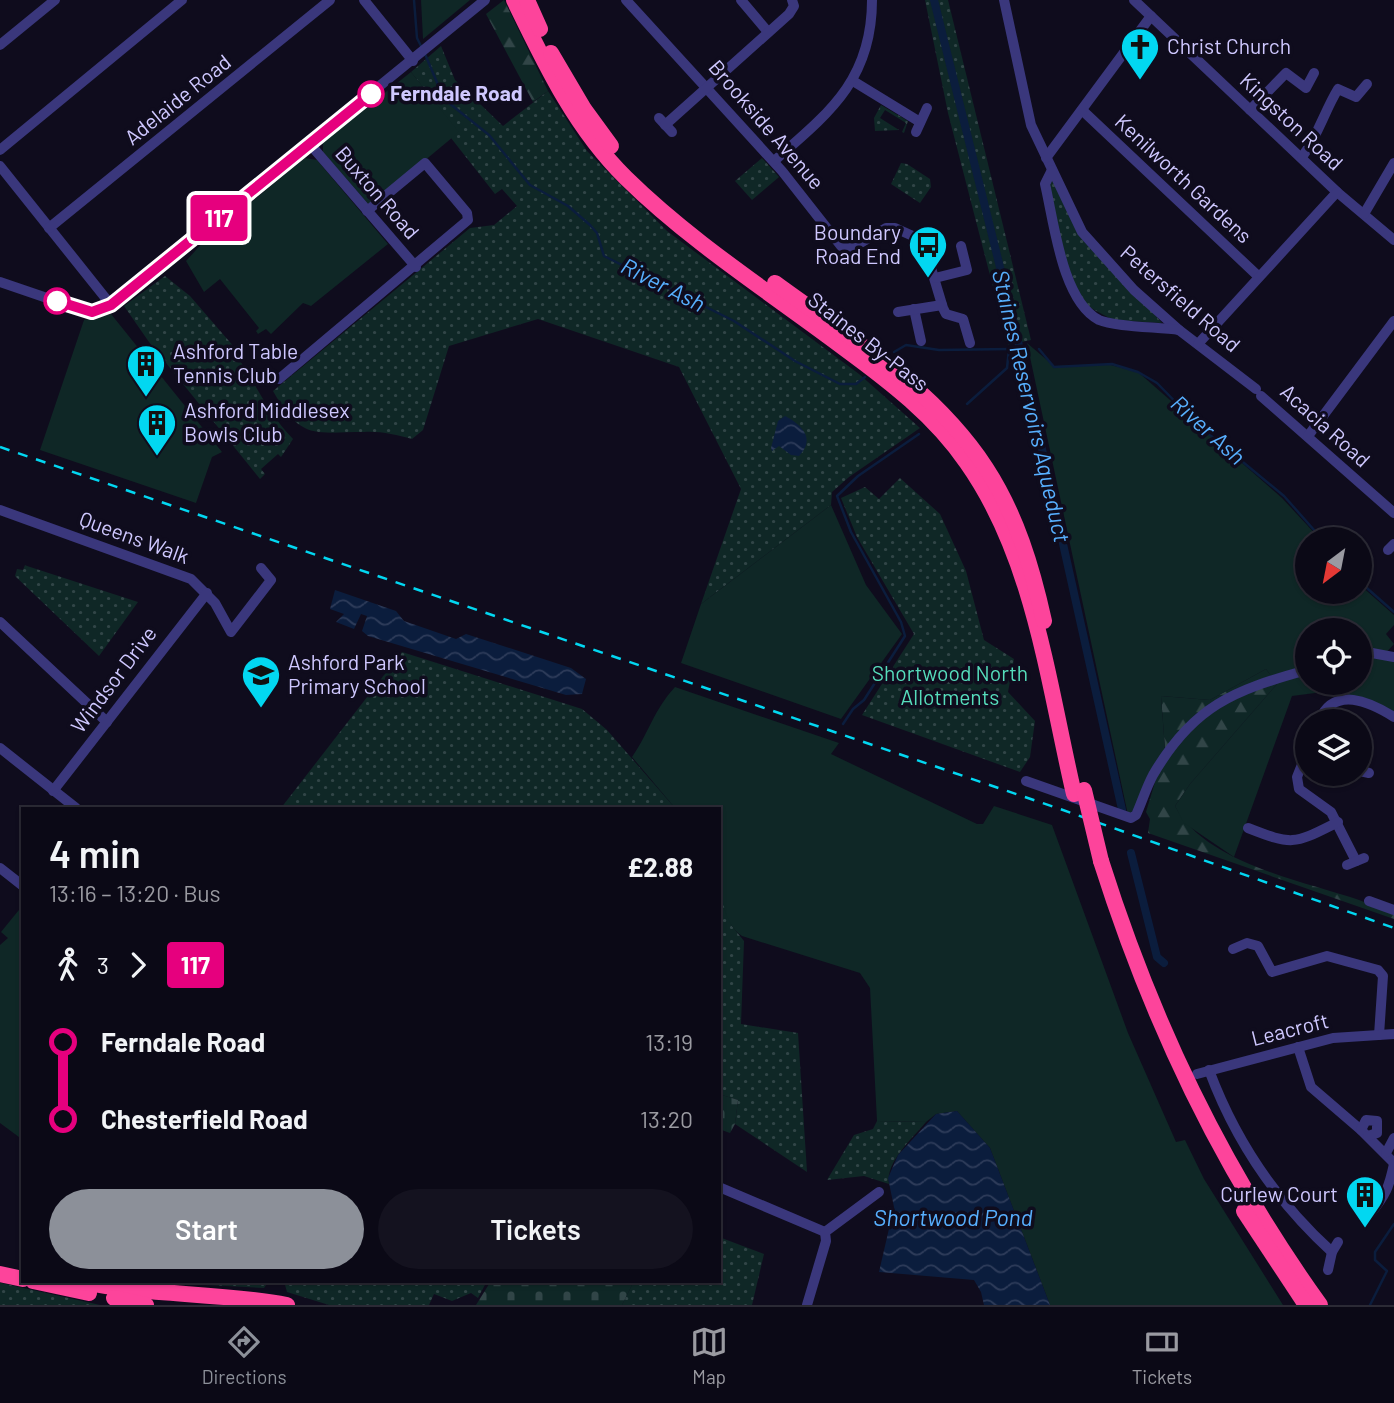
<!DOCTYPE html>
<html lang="en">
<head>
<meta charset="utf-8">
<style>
  body { margin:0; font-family:Barlow,sans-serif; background:#14121f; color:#f1f3f6; height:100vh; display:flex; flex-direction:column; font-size:26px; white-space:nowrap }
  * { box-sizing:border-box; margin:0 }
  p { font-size:23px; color:#9a9aa1 }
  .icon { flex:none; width:38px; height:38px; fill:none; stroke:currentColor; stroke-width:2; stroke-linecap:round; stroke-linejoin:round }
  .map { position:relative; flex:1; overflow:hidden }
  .panel { position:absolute; left:21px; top:807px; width:700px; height:476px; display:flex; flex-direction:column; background:#0b0916; border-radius:0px; box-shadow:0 2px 5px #0004,0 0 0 2px #2b2a35 }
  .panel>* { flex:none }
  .badge { padding:0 14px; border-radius:5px; font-size:24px; line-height:46px }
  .needle { width:46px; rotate:212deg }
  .buttons { position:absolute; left:1295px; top:527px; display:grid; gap:14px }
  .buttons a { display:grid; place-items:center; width:77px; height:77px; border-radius:50%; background:#0b0916; box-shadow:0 2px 5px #0004,0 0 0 2px #2b2a35; font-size:35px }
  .map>.badge { position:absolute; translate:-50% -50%; box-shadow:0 0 0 4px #fff }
  .legs { display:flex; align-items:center; gap:10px; height:77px; padding:0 28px; font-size:23px }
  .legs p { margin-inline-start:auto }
  .summary { display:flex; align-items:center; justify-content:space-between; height:119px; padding:0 28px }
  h1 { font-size:38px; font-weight:600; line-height:52px }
  .action { display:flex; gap:14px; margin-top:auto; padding:14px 28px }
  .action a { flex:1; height:80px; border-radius:42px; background:#8c9099; color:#fff; font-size:28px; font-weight:600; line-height:80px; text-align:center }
  .action a+a { background:#14121f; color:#f1f3f6 }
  ul { padding:0 28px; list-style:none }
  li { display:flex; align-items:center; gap:24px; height:77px; font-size:26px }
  li i { display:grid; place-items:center; width:10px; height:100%; margin:0 9px; background:currentColor }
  li i::after { content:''; width:18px; height:18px; margin:-9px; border:5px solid; border-radius:50%; background:#0b0916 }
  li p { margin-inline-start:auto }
  li:first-child i { background:linear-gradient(#0000 50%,currentColor 0) }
  li:last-child i { background:linear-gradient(currentColor 50%,#0000 0) }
  .tab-bar { display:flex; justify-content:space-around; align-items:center; height:98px; border-top:2px solid #2b2a35; background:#0b0916; font-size:19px; color:#9a9aa1 }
  .tab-bar a { display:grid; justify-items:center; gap:4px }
  .tab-bar .on { color:#8c9099 }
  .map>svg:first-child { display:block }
  .grass { fill:url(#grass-dots) }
  .forest { fill:url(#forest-firs) }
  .cemetery { fill:url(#cemetery-stones) }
  .park { fill:#0f2726; fill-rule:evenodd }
  .water { fill:url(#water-waves) }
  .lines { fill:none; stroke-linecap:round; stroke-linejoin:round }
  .stream { stroke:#0b1d3d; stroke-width:2.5 }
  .canal { stroke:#0b1d3d; stroke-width:8 }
  .minor { stroke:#3a377c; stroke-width:10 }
  .highway { stroke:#fd449b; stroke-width:16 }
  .rail { stroke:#02d7f1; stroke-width:2.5; stroke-dasharray:10 9; stroke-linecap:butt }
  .highway-bridge { stroke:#fd449b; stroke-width:16 }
  .line-1-casing { stroke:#fff; stroke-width:16 }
  .line-1 { stroke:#e6007e; stroke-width:10 }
  .stop-1-dot { fill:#fff; stroke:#e6007e; stroke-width:3.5 }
  .labels { text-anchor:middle; stroke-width:7; stroke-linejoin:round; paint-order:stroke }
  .poi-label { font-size:21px; fill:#cfc8ff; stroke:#0f0c1d; text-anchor:start }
  .stop-label { font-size:21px; font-weight:bold; fill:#cfc8ff; stroke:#0f0c1d; text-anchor:start }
  .street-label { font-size:21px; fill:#cfc8ff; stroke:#0f0c1d }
  .park-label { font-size:21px; fill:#56ddbc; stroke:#0f0c1d }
  .water-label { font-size:23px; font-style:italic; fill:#57affe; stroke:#0f0c1d }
</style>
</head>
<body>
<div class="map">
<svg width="1394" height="1305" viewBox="0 0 1394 1305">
  <defs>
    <pattern id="grass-dots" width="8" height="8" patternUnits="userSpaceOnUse" patternTransform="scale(1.75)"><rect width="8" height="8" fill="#0f2726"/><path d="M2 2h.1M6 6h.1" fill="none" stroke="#314547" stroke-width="1.8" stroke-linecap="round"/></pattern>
    <pattern id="forest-firs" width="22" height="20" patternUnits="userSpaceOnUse" patternTransform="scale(1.75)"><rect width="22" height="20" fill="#0f2726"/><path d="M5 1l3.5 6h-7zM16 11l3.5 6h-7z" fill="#314547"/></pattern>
    <pattern id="cemetery-stones" width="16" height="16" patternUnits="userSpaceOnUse" patternTransform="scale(1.75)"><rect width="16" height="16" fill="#0f2726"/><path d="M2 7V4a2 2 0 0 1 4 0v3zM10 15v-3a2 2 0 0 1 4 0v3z" fill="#314547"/></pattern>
    <pattern id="water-waves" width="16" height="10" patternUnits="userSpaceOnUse" patternTransform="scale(1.75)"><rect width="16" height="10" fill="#0b1d3d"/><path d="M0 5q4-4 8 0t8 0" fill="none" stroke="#2e3c5a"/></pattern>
  </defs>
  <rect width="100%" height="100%" fill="#0f0c1d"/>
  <g class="grass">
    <path d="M925,0H948L1031,340L1008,345L948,113Z"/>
    <path d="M441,46L455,80L503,126L548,91L587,151L667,231L859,374L920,428L849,477L832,492L831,505L701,604L741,489L679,367L538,319L449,346L423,430L412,439C396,435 381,431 364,432C315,432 301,441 273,391L470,228L494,225L517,206L502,189L495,194L451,138L458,132L411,72Z"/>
    <path d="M881,105L908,121L904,133L902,132L906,123L885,110L880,118L899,130L875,131L874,118Z"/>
    <path d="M762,158L779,177L752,200L735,181Z"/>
    <path d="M901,163L907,164L930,179L931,187L920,203L891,184Z"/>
    <path d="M1052,170L1082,232L1162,323L1113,320L1076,300L1045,184Z"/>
    <path d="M165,276L190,296L235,348L233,350C254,380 267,413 293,439L281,457L278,454L261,469L265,474L260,479L149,342L124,306Z"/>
    <path d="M900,478L940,514L966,571L984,640L1014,659L1008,692L1035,721L1030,757L1020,772L862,715L914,634L857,537L841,498L865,487L879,499Z"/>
    <path d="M25,565L27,566L138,602L99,656L15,576L17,569L23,570Z"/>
    <path d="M402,652L582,709L607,730L675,808H281Z"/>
    <path d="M719,884L732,926L744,941L741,1024L798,1033L807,1172L735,1124L738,1100L719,1094Z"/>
    <path d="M877,1121L926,1122C913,1138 885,1162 889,1184L864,1176L827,1180L854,1135L873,1129Z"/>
    <path d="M719,1237L764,1254L752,1305H622L634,1281H719Z"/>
    <path d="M269,1281L264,1288L146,1282V1281Z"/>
    <path d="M284,1281H487L478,1298L471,1293L452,1301L434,1294L429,1305H329L287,1292Z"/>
    <path d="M0,1283H1L100,1305H0Z"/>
  </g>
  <g class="forest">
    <path d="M504,0L548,91L533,102L486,14Z"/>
    <path d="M1266,669L1277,684L1190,784L1175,806C1205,863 1303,881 1359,900C1371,904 1382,911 1394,915V919L1148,833L1150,819L1146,812L1165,749L1161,696L1210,700Z"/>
  </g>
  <g class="cemetery">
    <path d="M719,1094L738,1100L735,1124L730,1133L719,1129Z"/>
    <path d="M491,1281H634L622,1305H476Z"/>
  </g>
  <g class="park">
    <path d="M421,0H470L423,39Z"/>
    <path d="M411,72L459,132L370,206L323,152V142Z"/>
    <path d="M305,158L317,160L388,244L311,306L303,303L271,334L266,329L258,334L256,331L259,328L220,279L204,292L186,261L206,239Z"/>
    <path d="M111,314L222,452L212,457L196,503L40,450L84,320Z"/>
    <path d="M1027,343L1054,366L1107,364L1138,372L1282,498L1320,539H1307V592H1360V585L1394,615V625L1386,634L1394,644L1383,656L1394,661V716L1338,690L1292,696L1234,857L1184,823L1175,806L1190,784L1277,684L1266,669L1210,700L1161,696L1165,749L1136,808L1128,815ZM1307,630H1360V682H1307Z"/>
    <path d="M831,505L866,585L902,634L841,719L681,663L701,604Z"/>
    <path d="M675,687L839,743L831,754L977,824H983L994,806L1052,825L1128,1033L1176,1142L1185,1140L1204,1179L1283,1305H1050L990,1148L957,1111L936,1114L926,1122L877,1121L870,988L860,973L742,936C712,917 719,840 719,808H675L632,757C650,731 653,711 675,687Z"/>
    <path d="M23,905V1140L0,1123V945L8,938L1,932Z"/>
  </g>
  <g class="water">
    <path d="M785,416C802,425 816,439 799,456L791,455L779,446L772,451L771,448L778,421Z"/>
    <path d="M335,590L396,611L404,621L456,639L466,634L571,668L586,679L582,694L566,695L368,636L362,631L367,616L361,614L354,629L336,622L344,614L330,609Z"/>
    <path d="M957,1111L990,1148L1050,1305H984L981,1292L974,1280L879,1272L894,1207L888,1178L898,1155L936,1114Z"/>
  </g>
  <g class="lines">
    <g class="stream">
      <path d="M414,0L417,38L422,48"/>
      <path d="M425,54L444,99L489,135L530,185L568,206L590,225L597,233L604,256L734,321L795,361L840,384H856L865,377"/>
      <path d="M1039,349L1054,367L1112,364L1138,372L1157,383L1197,424L1284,496L1322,539"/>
      <path d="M894,352L906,345L939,350L1010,349"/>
      <path d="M967,404L1007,368L1009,349"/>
      <path d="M1360,582L1394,612"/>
      <path d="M843,724L853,709L864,700L905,636L901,622L851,532L837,496L858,476L919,434"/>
      <path d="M1370,1305L1387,1271L1375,1260V1252L1394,1224"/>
    </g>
    <g class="canal">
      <path d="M934,0L1016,332L1123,814"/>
      <path d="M1131,853L1157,957L1164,963"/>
    </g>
    <g class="minor">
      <path d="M364,0L413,61"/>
      <path d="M626,0L782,171L841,246L852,248L886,228H895L915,237L925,248L943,308L946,314L963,319L970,343"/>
      <path d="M741,0L768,32"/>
      <path d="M1004,0L1031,125L1082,232L1134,290L1179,330L1256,389"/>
      <path d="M1134,0L1337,192L1394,240"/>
      <path d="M0,45L55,0"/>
      <path d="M853,81L920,122"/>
      <path d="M1082,110L1258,276"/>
      <path d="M1250,110L1286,73L1306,88L1314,73"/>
      <path d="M659,118L672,132"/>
      <path d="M665,125L789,14L794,6L792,0"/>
      <path d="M916,132L927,108"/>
      <path d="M309,143L416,267"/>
      <path d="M0,150L182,0"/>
      <path d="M1302,157C1318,136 1324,112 1338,89L1356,97L1367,84"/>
      <path d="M1046,158L1151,16"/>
      <path d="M774,161C829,113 872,80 872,0"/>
      <path d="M0,166L111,305"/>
      <path d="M1052,170L1045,184C1054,222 1062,301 1099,320C1115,327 1158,327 1179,330"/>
      <path d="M1364,214L1394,163"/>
      <path d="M49,228L330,0"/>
      <path d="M935,278L967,270L961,246"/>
      <path d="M0,282L85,311L107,308L485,0"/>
      <path d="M914,309L921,341"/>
      <path d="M898,312L942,305"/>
      <path d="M1198,344L1337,192"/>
      <path d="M279,379L468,220L467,213L425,163L367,211"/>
      <path d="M1261,396L1394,513"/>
      <path d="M1308,436L1394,321"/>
      <path d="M0,510L191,579L215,603L231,632L271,580L261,568"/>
      <path d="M1388,550L1394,544"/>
      <path d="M0,622L107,722"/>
      <path d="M1360,656L1372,653L1394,657"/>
      <path d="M1319,721C1334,685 1370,702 1394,717"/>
      <path d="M0,748L76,808"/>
      <path d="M1307,752L1297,777L1299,789L1331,812L1356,861"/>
      <path d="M1360,771L1369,773"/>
      <path d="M1026,781L1131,818L1136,815C1142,802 1146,788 1153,775C1193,706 1234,690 1307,670"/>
      <path d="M53,791L207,593"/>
      <path d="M1248,828C1294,846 1294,844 1338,822"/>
      <path d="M1347,865L1364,858"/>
      <path d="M0,868L23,886"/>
      <path d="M1369,901L1394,910"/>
      <path d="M1233,949L1247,943L1258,946L1272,972L1327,956L1378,970L1383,976L1379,1035"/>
      <path d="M1298,1047L1311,1087L1361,1130L1394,1163"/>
      <path d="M1209,1070C1235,1140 1277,1202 1332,1252"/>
      <path d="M1197,1074L1333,1038L1394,1034"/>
      <path d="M1361,1130L1366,1120L1377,1121V1133L1368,1136"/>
      <path d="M1386,1153L1394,1138"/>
      <path d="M719,1187L825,1232"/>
      <path d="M1370,1214C1386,1195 1389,1187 1394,1164"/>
      <path d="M1328,1270L1332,1252L1338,1242"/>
      <path d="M807,1305L826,1241L825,1232L879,1192"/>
    </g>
    <g class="highway">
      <path d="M514,0C545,64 575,128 626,178C691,242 771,293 844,348C889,381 935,416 967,463C1034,558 1048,683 1074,794"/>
      <path d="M527,0L540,29"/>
      <path d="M551,53L584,109L611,146"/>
      <path d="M775,283C850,338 934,388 986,468C1016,514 1032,567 1044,621"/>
      <path d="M1101,861C1152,1022 1221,1167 1320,1305"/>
      <path d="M1244,1211L1306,1305"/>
      <path d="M0,1274L23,1279"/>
      <path d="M33,1281L89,1293"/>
      <path d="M78,1281C147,1296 218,1292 287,1305"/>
      <path d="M114,1298L146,1305"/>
    </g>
    <path class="rail" d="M0,447L1060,809L1394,928"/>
    <path class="highway-bridge" d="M1084,790L1101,861"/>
  </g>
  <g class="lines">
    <g class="line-1-casing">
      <path id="line-1" d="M57,301L92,312L111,305L371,94"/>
    </g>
    <use href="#line-1" class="line-1"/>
  </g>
  <defs>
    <g id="church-pin" transform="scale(2.0125)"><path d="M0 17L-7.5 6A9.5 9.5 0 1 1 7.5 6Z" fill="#02d7f1" stroke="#0f0c1d"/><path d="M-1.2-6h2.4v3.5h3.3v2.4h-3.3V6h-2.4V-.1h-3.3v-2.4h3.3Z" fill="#111"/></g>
    <g id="bus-pin" transform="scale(2.0125)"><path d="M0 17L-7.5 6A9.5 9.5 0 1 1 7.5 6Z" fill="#02d7f1" stroke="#0f0c1d"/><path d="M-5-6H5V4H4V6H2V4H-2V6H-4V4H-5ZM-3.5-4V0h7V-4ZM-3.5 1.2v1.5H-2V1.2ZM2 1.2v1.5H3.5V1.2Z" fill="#111"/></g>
    <g id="building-pin" transform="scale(2.0125)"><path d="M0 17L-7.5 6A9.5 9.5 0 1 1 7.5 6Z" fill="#02d7f1" stroke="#0f0c1d"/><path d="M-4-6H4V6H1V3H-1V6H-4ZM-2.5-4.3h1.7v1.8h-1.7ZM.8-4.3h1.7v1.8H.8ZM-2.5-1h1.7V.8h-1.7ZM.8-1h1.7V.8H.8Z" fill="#111"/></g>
    <g id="school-pin" transform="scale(2.0125)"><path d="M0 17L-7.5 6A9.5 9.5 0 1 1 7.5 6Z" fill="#02d7f1" stroke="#0f0c1d"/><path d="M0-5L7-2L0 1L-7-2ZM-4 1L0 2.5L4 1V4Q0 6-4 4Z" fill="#111"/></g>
  </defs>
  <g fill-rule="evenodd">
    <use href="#church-pin" x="1140" y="47"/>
    <use href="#bus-pin" x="928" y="245"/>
    <use href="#building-pin" x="146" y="364"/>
    <use href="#building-pin" x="157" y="423"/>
    <use href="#school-pin" x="261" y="675"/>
    <use href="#building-pin" x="1365" y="1195"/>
  </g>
  <g class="stop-1-dot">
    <circle cx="371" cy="94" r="12"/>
    <circle cx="57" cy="301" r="12"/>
  </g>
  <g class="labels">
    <g class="poi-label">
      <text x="1167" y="54">Christ Church</text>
      <text x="901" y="240" text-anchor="end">Boundary<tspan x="901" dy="24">Road End</tspan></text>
      <text x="173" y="359">Ashford Table<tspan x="173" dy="24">Tennis Club</tspan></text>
      <text x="184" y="418">Ashford Middlesex<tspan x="184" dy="24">Bowls Club</tspan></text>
      <text x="288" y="670">Ashford Park<tspan x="288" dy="24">Primary School</tspan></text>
      <text x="1338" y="1202" text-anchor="end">Curlew Court</text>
    </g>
    <g class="stop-label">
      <text x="390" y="101">Ferndale Road</text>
    </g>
    <g class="street-label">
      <text transform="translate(178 100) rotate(-39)" y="7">Adelaide Road</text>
      <text transform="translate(1291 122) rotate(43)" y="7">Kingston Road</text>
      <text transform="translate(766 125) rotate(49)" y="7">Brookside Avenue</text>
      <text transform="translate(1183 179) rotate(43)" y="7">Kenilworth Gardens</text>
      <text transform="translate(377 193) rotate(49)" y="7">Buxton Road</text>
      <text transform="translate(1180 299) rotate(41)" y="7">Petersfield Road</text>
      <text transform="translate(868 342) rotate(38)" y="7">Staines By-Pass</text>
      <text transform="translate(1325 426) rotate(42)" y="7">Acacia Road</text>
      <text transform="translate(134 538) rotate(20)" y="7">Queens Walk</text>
      <text transform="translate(114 680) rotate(-53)" y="7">Windsor Drive</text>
      <text transform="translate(1290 1030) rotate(-14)" y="7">Leacroft</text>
    </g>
    <g class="park-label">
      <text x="950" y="681">Shortwood North<tspan x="950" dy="24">Allotments</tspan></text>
    </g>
    <g class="water-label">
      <text transform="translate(663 285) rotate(27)" y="8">River Ash</text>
      <text transform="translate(1031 406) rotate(77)" y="8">Staines Reservoirs Aqueduct</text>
      <text transform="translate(1208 430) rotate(42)" y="8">River Ash</text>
      <text x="953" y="1226">Shortwood Pond</text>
    </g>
  </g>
</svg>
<div class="buttons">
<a><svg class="needle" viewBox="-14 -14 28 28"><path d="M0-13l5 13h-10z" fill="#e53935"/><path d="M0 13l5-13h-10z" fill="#9a9aa1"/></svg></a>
<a><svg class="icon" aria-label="locate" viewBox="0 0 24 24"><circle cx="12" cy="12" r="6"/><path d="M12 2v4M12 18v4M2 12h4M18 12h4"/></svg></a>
<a><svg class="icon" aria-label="layers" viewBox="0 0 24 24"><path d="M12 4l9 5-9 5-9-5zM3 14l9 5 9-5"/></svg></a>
</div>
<b class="badge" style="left:219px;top:218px;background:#e6007e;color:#fff">117</b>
<section class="panel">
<div class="summary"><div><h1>4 min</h1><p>13:16 – 13:20 · Bus</p></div><b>£2.88</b></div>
<div class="legs"><svg class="icon" aria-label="walk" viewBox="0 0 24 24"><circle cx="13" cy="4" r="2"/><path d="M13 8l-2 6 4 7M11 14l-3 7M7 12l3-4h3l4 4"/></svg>3<svg class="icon" aria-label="forward" viewBox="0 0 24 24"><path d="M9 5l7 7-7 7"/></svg><b class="badge" style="background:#e6007e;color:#fff">117</b></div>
<ul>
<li><i style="color:#e6007e"></i><b>Ferndale Road</b><p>13:19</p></li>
<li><i style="color:#e6007e"></i><b>Chesterfield Road</b><p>13:20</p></li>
</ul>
<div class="action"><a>Start</a><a>Tickets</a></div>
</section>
</div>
<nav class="tab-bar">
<a class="on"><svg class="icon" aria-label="directions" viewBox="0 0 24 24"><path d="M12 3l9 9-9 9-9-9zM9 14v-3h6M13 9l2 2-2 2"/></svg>Directions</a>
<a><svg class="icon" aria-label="map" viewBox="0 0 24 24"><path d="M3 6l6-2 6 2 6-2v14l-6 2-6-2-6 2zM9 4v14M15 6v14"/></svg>Map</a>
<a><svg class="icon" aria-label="tickets" viewBox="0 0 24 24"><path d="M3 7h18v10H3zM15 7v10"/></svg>Tickets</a>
</nav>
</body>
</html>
